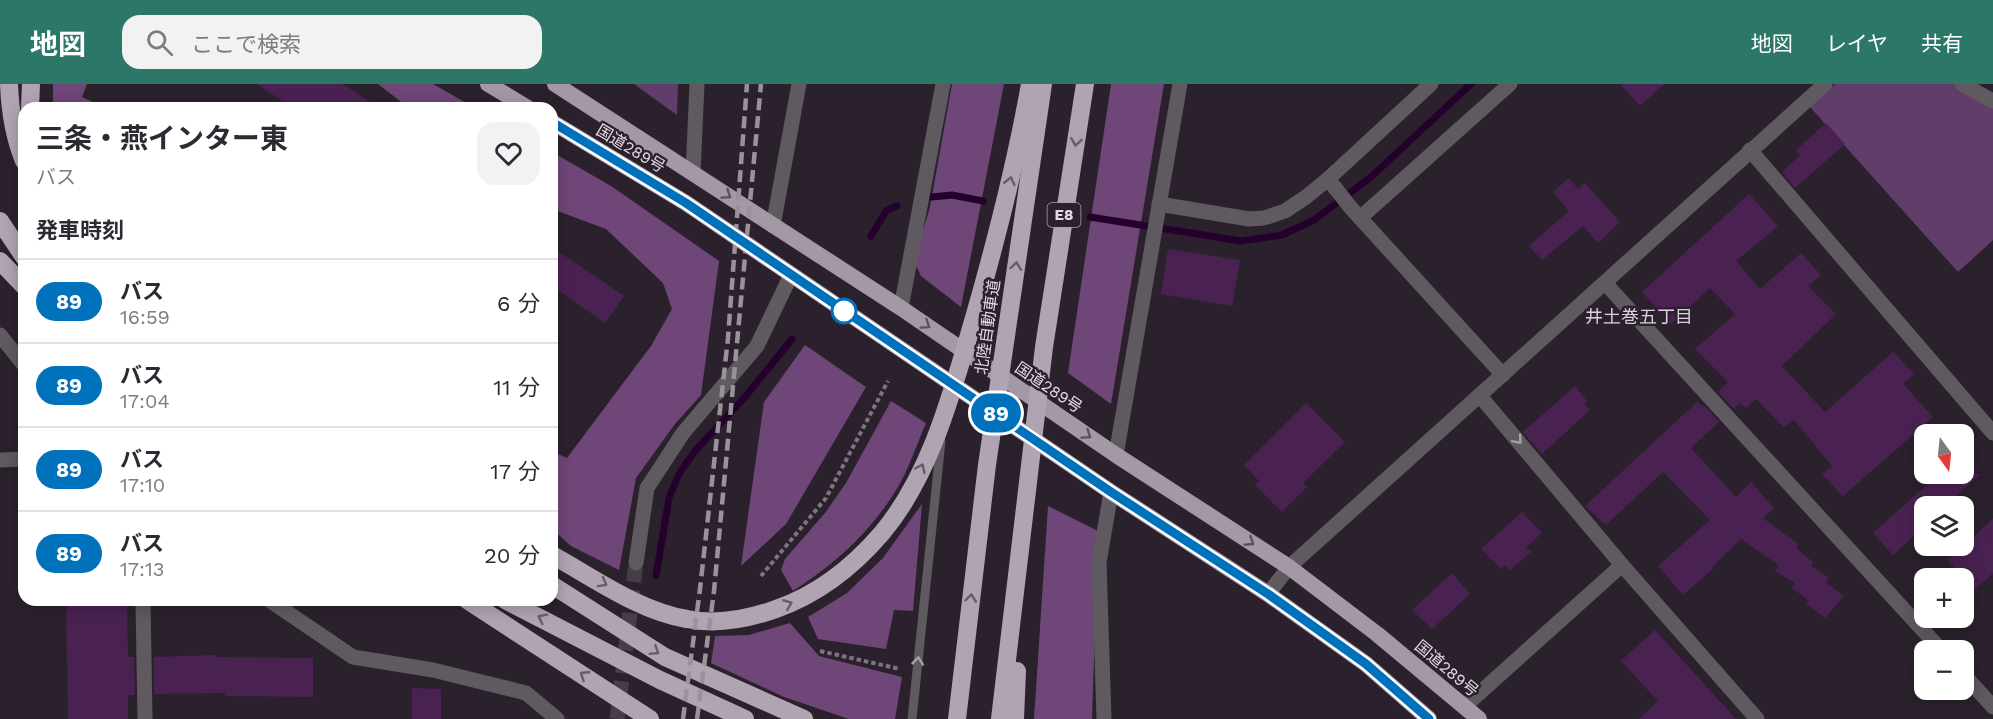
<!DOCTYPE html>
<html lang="ja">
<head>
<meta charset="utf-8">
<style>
  body { margin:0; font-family:"Work Sans","Noto Sans JP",sans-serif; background:#f2f2f3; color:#2b2b33; height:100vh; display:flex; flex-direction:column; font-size:22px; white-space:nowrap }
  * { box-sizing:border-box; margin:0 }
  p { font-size:20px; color:#7c7c81 }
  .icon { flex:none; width:33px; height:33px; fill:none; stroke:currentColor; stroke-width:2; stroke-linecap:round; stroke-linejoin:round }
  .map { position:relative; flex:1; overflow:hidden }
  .drawer { position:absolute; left:18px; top:18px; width:540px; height:504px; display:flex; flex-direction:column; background:#fff; border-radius:18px; box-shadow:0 3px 15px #0003 }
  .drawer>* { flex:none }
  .badge { padding:0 12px; border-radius:20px; font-size:21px; line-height:39px }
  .needle { width:39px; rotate:165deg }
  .buttons { position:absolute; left:1914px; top:340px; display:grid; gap:12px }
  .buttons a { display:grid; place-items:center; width:60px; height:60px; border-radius:12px; background:#fff; box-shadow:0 3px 15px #0003; font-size:30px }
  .map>.badge { position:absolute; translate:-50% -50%; box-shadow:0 0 0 3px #fff }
  h2 { padding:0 18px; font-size:22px; line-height:54px }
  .round { display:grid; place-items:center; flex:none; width:63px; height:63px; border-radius:18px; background:#f2f2f3 }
  .headline { display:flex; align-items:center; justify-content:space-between; height:102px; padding:0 18px }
  h1 { font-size:28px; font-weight:700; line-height:45px }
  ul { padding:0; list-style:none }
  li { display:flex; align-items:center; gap:18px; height:84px; padding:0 18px; border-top:2px solid #e1e1e2 }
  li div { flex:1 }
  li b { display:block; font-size:22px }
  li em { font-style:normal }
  li .badge { min-width:66px; font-weight:700; text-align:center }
  header { display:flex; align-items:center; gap:36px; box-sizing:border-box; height:84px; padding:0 30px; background:#2d7769; color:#fff }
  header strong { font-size:28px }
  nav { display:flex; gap:33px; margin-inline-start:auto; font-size:21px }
  .search { width:420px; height:54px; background:#f2f2f3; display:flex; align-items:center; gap:15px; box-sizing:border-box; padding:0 21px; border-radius:18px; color:#7c7c81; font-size:22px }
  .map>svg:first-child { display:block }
  .green { fill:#613e69 }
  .forest { fill:#6e4677 }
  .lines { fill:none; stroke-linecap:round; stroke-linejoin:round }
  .stream { stroke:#24002c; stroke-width:7 }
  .building { fill:#492251 }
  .minor-tunnel { stroke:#463d48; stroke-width:15; stroke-dasharray:15 8; stroke-linecap:butt }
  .path { stroke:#7d747f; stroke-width:4; stroke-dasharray:4.5 3; stroke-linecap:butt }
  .service { stroke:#5f5a60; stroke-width:9 }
  .minor { stroke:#5f5a60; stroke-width:15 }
  .tertiary { stroke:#5f5a60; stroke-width:15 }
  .trunk { stroke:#a498a6; stroke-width:16 }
  .motorway { stroke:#b0a3b2; stroke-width:18 }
  .rail { stroke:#9a929b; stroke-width:4.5; stroke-dasharray:12 6; stroke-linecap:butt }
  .oneway { stroke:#675c69 }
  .oneway2 { stroke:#5b515d }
  .oneway3 { stroke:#a6a0a8 }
  .line-casing { stroke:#fff; stroke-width:14 }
  .line { stroke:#0072bc; stroke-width:9 }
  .stop-dot { fill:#fff; stroke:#0072bc; stroke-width:3 }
  .labels { text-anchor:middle; stroke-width:5; stroke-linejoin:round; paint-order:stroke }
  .shield { fill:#2b212d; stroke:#aaa2ac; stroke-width:1.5 }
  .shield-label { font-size:15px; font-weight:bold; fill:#e1dae2 }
  .street-label { font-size:16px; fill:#e1dae2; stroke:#2b212d }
  .neighbourhood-label { font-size:18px; fill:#ddcfe0; stroke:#2b212d }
</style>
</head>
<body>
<header>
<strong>地図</strong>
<div class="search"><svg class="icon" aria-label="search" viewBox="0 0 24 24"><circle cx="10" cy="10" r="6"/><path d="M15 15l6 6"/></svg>ここで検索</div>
<nav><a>地図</a><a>レイヤ</a><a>共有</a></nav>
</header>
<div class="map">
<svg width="1993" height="635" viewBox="0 0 1993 635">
  <rect width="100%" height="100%" fill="#2b212d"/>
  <g class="green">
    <path d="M634,0H678L677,31Z"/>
    <path d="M1835,0H1954L1993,19V156L1958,188L1810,23Z"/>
  </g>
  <g class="forest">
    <path d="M53,0H87L82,13L105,24H53Z"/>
    <path d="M378,0H433L475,24H409Z"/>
    <path d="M952,0H1004L961,223L921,192L914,177L930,123Z"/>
    <path d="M1111,0H1164L1111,320L1068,289Z"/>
    <path d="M552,68L611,102L719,177L701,311L675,340L636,394L619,486L571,462L552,445V367L567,374L651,262L672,225L663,199L606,145L552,125Z"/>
    <path d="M805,261L866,303L786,440L741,482L764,318Z"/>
    <path d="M891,317L926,339C917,360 909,384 898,403C872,447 835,480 793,507L781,486L785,475L825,429L846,399Z"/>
    <path d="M922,420L913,527L894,526L886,565L818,555L808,533L847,509L883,474Z"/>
    <path d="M1048,422L1098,447L1092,635H1034Z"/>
    <path d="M790,539L819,572L902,593L895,635H849L784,613L711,579L715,552L749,551Z"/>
  </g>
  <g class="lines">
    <g class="stream">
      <path d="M932,113L952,111L983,117"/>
      <path d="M1090,133L1241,157L1282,151L1314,136L1371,93L1471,0"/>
      <path d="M871,152L886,127L897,122"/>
      <path d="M656,492L669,414L679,390L695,367L745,313L792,255"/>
    </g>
  </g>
  <g class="building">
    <path d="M257,0H343L379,24H292Z"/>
    <path d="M1620,0H1664L1640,22Z"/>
    <path d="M1826,39L1845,60L1795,104L1782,88L1800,71L1796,66Z"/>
    <path d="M1569,94L1578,105L1585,99L1620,138L1598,159L1583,142L1542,176L1529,162L1569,127L1553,108Z"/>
    <path d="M1749,110L1778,142L1736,177L1760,205L1801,169L1821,191L1808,202L1836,230L1782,282L1825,328L1893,268L1914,290L1903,300L1933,333L1843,412L1822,390L1832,382L1794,336L1784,344L1756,315L1746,324L1740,319L1734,325L1718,308L1728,298L1695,265L1735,230L1710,204L1671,240L1642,208Z"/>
    <path d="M552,163L624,212L605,239L552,202Z"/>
    <path d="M1168,165L1240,176L1232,222L1161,210Z"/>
    <path d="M1575,302L1587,317L1584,320L1590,326L1542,370L1523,348Z"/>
    <path d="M1697,318L1702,323L1704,321L1719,338L1691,364L1736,413L1751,398L1774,424L1763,434L1798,460L1797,465L1813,478L1811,482L1829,494L1826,499L1844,512L1825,534L1806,520L1809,517L1792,504L1795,499L1775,487L1778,481L1741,455L1712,483L1714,484L1683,511L1658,482L1710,436L1663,388L1606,441L1585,422Z"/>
    <path d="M1306,319L1345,358L1303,399L1307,403L1282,428L1255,401L1259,397L1244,381Z"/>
    <path d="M1939,390H1980L1945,423H1924V443L1893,471L1873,449Z"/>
    <path d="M1522,428L1542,449L1526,463L1531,468L1510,486L1505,481L1501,485L1481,465Z"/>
    <path d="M1993,435V489L1964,515V495H1944L1954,483L1947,476Z"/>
    <path d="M1452,489L1470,510L1432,545L1412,526Z"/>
    <path d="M66,516H127L128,573H134L135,611H128V635H68Z"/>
    <path d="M1655,546L1736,635H1639L1658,617L1621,577Z"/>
    <path d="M216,571V573L313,574V613L225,612V609L154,610V573Z"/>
    <path d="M412,604L441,605V635H412Z"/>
  </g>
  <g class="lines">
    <path class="minor-tunnel" d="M617,635L636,479"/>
    <g class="path">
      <path d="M761,492L826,414L888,297"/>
      <path d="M820,567L900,585"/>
    </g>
    <path class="service" d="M912,635L941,357"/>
    <g class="minor">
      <path d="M1962,0L1993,17"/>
      <path d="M1750,66L1993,349"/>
      <path d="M1328,95L1351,124L1503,291"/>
      <path d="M1159,120L1249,135L1264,134L1285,127L1306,113L1328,95L1431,0"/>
      <path d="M1360,134L1510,0"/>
      <path d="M773,142L799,0"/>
      <path d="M1605,199L1942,567"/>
      <path d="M901,224L943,0"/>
      <path d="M0,251L24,281"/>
      <path d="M1480,312L1622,481L1757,635"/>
      <path d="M1116,371L1180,0"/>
      <path d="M0,376L24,375"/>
      <path d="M636,479L647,404L683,349L757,262L791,191"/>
      <path d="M1268,510L1289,483L1825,0"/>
      <path d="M143,516L145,635"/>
      <path d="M269,516L353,573L433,586L526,609L557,635"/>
      <path d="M1964,591L1993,623"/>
      <path d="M1465,622L1622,481"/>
      <path d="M1104,635L1099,479L1111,408"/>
    </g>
    <path class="tertiary" d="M693,89L697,0"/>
    <g class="trunk">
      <path d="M488,0L528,24"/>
      <path d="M555,0L901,224L1116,371L1289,483L1377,550L1479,635"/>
      <path d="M552,38L686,119L1111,408L1268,510L1366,580L1429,635"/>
    </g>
    <g class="motorway">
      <path d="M9,0C10,26 14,53 24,77"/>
      <path d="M30,24L31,0"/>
      <path d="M0,137L24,173"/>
      <path d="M0,177L24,202"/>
      <path d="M552,471C594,494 639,527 687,535C716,541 748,535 776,525C819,510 852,484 882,449C928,394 949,319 969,251C993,169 1015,85 1030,0"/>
      <path d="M552,501L665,573L804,635"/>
      <path d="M467,516L650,635"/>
      <path d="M505,516L660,596L745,635"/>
      <path d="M957,635L987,381L1043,0"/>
      <path d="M1000,635L1044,263L1085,0"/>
      <path d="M1015,635L1017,587"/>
    </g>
    <g class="rail">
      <path d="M683,635L700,505L728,254L747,0"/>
      <path d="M697,635L714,507L761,0"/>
    </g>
  </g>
  <defs><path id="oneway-chevron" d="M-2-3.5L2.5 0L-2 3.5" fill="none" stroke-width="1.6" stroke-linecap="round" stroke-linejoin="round" transform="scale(1.5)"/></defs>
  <g class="oneway">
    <use href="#oneway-chevron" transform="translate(1076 58) rotate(99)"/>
    <use href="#oneway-chevron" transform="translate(1010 97) rotate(-77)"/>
    <use href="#oneway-chevron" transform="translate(1016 182) rotate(-82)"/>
    <use href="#oneway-chevron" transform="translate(921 384) rotate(-65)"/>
    <use href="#oneway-chevron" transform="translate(603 499) rotate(29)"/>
    <use href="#oneway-chevron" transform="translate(971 514) rotate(-83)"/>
    <use href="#oneway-chevron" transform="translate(788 520) rotate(-22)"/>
    <use href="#oneway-chevron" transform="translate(542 534) rotate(-153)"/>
    <use href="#oneway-chevron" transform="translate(655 567) rotate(32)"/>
    <use href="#oneway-chevron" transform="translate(584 591) rotate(-147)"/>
  </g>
  <g class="oneway2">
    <use href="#oneway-chevron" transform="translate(727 111) rotate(34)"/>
    <use href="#oneway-chevron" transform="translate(926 241) rotate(34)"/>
    <use href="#oneway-chevron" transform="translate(1087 351) rotate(34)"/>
    <use href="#oneway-chevron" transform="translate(1250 458) rotate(33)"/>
  </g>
  <g class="oneway3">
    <use href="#oneway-chevron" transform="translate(1518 356) rotate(50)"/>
    <use href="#oneway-chevron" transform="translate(918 577) rotate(-84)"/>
  </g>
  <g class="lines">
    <g class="line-casing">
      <path id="line" d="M552,38L686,119L1111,408L1268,510L1366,580L1429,635"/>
    </g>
    <use href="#line" class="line"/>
  </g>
  <circle class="stop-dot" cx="844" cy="227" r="12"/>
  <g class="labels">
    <rect class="shield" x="1047.5" y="119" width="33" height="24" rx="4.5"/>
    <g class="shield-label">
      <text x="1064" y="136">E8</text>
    </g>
    <g class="street-label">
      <text transform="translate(631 64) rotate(31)" y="6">国道289号</text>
      <text transform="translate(987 243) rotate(-82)" y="6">北陸自動車道</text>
      <text transform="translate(1049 303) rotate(34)" y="6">国道289号</text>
      <text transform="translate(1447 584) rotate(40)" y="6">国道289号</text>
    </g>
    <g class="neighbourhood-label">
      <text x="1639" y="239">井土巻五丁目</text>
    </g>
  </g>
</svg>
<div class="buttons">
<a><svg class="needle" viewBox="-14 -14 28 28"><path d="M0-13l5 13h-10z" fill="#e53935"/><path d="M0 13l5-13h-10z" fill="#7c7c81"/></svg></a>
<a><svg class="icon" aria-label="layers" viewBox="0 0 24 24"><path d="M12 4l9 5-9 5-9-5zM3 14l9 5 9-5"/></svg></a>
<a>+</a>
<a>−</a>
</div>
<b class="badge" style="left:996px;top:329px;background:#0072bc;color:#fff">89</b>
<section class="drawer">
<div class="headline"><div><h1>三条・燕インター東</h1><p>バス</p></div><a class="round"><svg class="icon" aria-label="heart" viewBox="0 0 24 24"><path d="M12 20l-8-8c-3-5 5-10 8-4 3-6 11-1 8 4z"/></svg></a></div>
<h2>発車時刻</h2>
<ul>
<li><span class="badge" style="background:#0072bc;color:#fff">89</span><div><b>バス</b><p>16:59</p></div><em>6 分</em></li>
<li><span class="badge" style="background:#0072bc;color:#fff">89</span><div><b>バス</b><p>17:04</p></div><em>11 分</em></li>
<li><span class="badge" style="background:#0072bc;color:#fff">89</span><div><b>バス</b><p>17:10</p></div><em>17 分</em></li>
<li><span class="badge" style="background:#0072bc;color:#fff">89</span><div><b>バス</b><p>17:13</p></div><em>20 分</em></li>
</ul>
</section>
</div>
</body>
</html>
